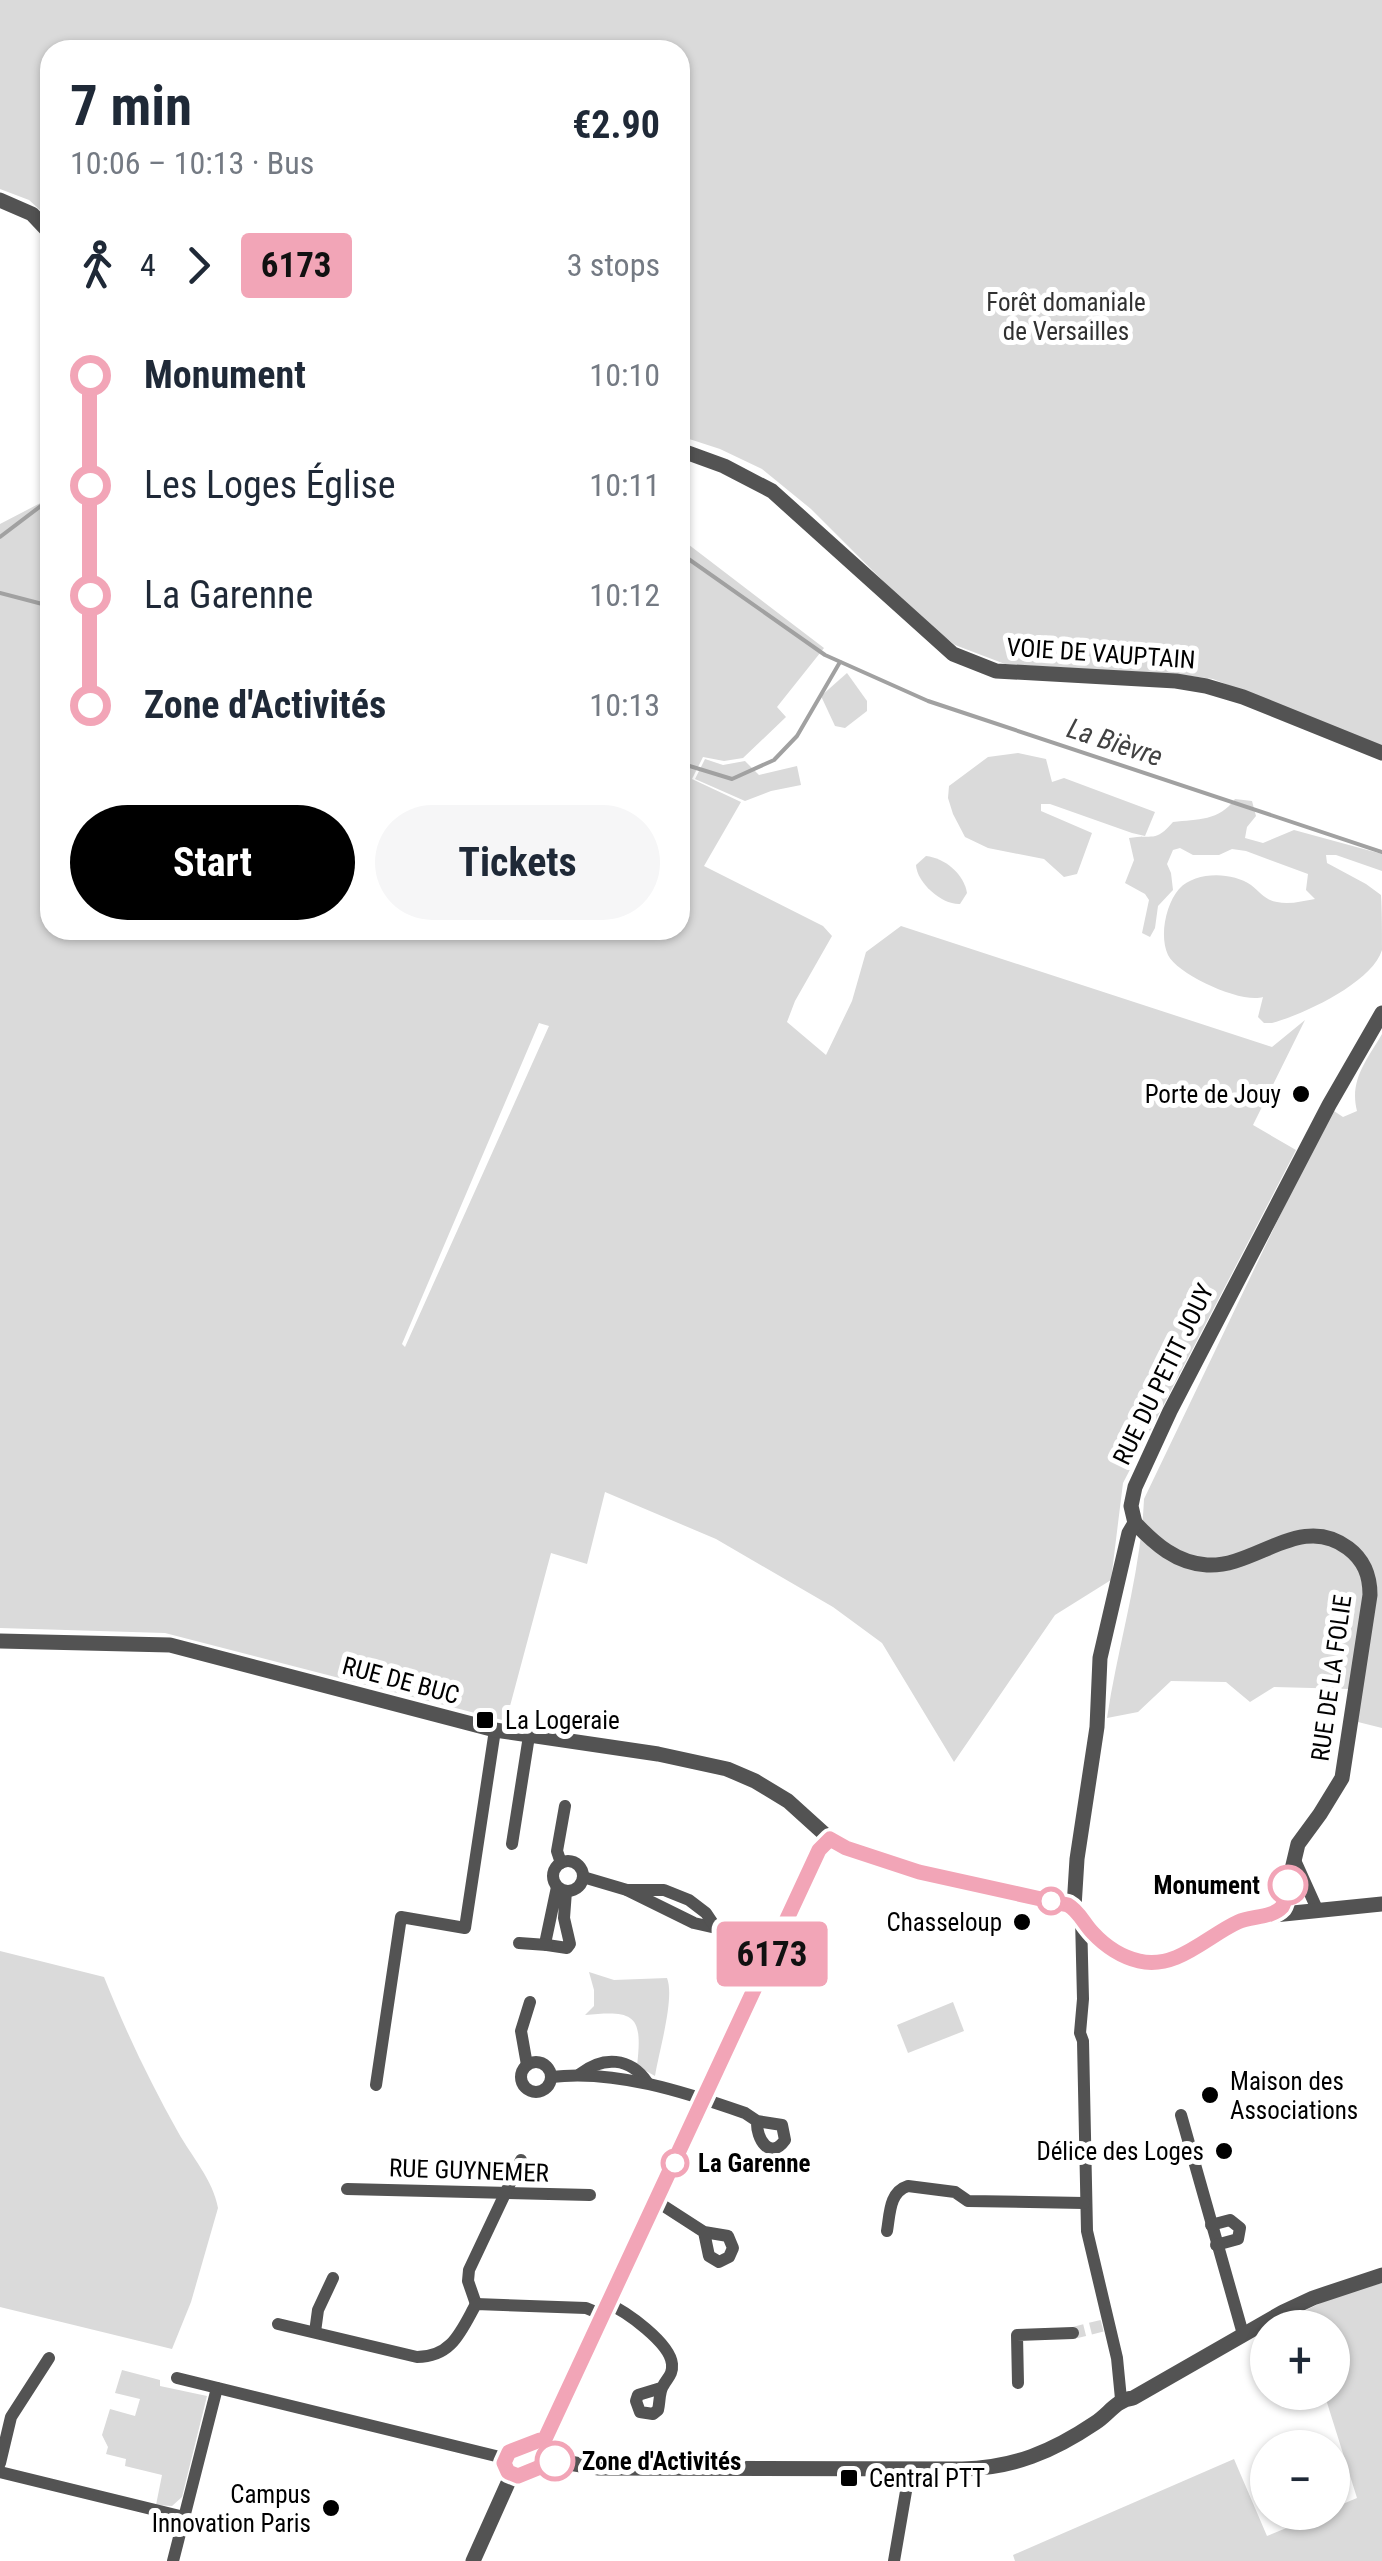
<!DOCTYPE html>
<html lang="en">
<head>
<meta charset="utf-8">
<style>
  body { margin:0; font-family:"Roboto Condensed",sans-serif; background:#f6f6f7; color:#1f2937; height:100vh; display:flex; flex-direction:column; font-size:38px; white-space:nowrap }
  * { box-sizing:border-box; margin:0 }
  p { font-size:32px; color:#747a83 }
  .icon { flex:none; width:55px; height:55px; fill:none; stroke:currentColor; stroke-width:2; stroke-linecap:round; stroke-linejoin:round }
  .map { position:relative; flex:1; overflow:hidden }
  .details { position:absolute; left:40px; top:40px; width:650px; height:900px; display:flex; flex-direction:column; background:#fff; border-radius:30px; box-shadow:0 2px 8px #0004 }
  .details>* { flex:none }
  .badge { padding:0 20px; border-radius:8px; font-size:35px; line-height:65px }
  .tools { position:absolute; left:1250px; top:2310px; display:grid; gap:20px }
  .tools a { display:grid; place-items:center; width:100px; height:100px; border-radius:50%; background:#fff; box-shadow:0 2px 8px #0004; font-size:50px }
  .map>.badge { position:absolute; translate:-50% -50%; box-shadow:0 0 0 5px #fff }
  .legs { display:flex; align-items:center; gap:15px; height:110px; padding:0 30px; font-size:32px }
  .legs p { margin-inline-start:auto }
  .headline { display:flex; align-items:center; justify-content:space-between; height:170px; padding:0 30px }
  h1 { font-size:55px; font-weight:700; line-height:75px }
  .cta { display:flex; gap:20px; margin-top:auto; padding:20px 30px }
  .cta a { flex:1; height:115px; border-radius:60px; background:#000; color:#fff; font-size:40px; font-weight:700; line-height:115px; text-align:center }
  .cta a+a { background:#f6f6f7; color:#1f2937 }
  ul { padding:0 30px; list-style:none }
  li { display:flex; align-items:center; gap:35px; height:110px; font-size:38px }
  li i { display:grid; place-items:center; width:15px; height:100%; margin:0 12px; background:currentColor }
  li i::after { content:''; width:25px; height:25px; margin:-12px; border:8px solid; border-radius:50%; background:#fff }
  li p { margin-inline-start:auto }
  li:first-child i { background:linear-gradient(#0000 50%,currentColor 0) }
  li:last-child i { background:linear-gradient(currentColor 50%,#0000 0) }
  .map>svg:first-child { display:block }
  .green { fill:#dadada; fill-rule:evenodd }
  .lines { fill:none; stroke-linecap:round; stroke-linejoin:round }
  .stream { stroke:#a1a1a1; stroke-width:4 }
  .minor-tunnel { stroke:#d9d9d9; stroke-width:12; stroke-dasharray:12 6; stroke-linecap:butt }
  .minor { stroke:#535353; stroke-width:12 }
  .tertiary { stroke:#535353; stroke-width:15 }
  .line-1-casing { stroke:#fff; stroke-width:22 }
  .line-1 { stroke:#f2a5b7; stroke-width:15 }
  .poi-dot { fill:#000; stroke:#fff; stroke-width:4 }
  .stop-1-dot { fill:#fff; stroke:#f2a5b7; stroke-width:5 }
  .labels { text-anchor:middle; stroke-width:10; stroke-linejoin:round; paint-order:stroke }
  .park-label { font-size:25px; fill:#313131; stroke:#fff }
  .street-label { font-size:25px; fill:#000; stroke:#fff }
  .poi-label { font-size:25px; fill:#000; stroke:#fff; text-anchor:end }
  .stop-label { font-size:25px; font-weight:bold; fill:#000; stroke:#fff; text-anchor:start }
  .water-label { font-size:28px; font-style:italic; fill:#424242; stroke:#fff }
</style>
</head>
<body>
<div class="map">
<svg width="1382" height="2561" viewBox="0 0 1382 2561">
  <rect width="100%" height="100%" fill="#fff"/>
  <g class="green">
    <path d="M0,0H1382V746L1213,679L1183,675L1005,664L955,645L918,616L811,509L762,469L720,449L680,436V50H50V219L29,200L0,189Z"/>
    <path d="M50,498V930H680V538L824,648L777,707L786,717L743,758L724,761L703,757L692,779L741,802L704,866L823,926L832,936L795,1001L787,1022L826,1055L852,1001L866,952L901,926L1272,1047L1305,1020L1253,1125L1296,1150L1123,1483L1111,1580L1055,1615L954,1762L882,1643L833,1607L716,1539L605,1492L587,1564L551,1553L506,1721L165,1633L0,1628V524ZM539,1023L549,1026L405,1347L402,1344Z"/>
    <path d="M847,673L867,701V711L845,728L835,726L821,696Z"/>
    <path d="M1018,753L1046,759L1052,782L1064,778L1155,812L1145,836L1132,833L1050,804H1041V811L1092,833L1077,874L1064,877L1044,859L988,848L965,837L953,814L948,798L949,786L988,757Z"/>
    <path d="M705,759L723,765L745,761L759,775L797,766L801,785L771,791L745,801L695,779Z"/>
    <path d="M1235,799L1252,801L1256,816L1247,827L1245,838L1263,843L1294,830L1382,854V871L1336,855H1326L1327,863L1366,884L1381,895C1382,910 1382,936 1382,950C1372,983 1302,1015 1272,1023H1264L1258,1017L1263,997C1242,1004 1178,975 1168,955C1159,936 1166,904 1179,889C1196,871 1232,872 1251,885C1260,892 1265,900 1277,902C1289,905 1303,901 1315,899L1306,890L1308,874L1246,851L1232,849L1219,855H1193L1180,848L1173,850L1167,864L1171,873L1173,890L1158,906L1155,928L1150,937L1142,933L1149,900L1145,894L1125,883L1134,860L1129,838C1153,834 1155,843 1173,822C1198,819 1219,821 1235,799Z"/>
    <path d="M926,856C945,858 964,874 967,893L960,904C942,905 917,883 916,865Z"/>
    <path d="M1382,1034V1728L1358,1722L1350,1689L1274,1687L1250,1702L1226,1682L1171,1681L1138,1712L1107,1718C1118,1644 1141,1573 1144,1499L1331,1109L1343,1117L1357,1111C1349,1080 1367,1060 1382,1034Z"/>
    <path d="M0,1951L104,1977C125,2030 150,2082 178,2132C192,2157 213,2180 218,2208L191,2302L172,2349L0,2307Z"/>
    <path d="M589,1972L614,1980L667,1978C675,1998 659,2051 655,2076L637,2066C643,2015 635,2010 585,2015L594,2006V1990Z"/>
    <path d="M953,2002L964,2031L908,2053L897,2025Z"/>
    <path d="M1382,2283V2561H1015L1013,2555L1234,2459L1267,2536L1323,2513L1332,2512L1333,2508L1357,2498L1324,2393L1332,2392V2328L1303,2327L1298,2314L1335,2296Z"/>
    <path d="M122,2370L160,2380V2386L207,2396L182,2497L172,2506L156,2505L162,2475L125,2466L126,2459L106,2454L108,2447L102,2435L110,2409L135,2416L140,2399L115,2393Z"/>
  </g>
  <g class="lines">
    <g class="stream">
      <path d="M0,537L50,499"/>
      <path d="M680,553L825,655L928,701L1382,852"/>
      <path d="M0,593L50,606"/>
      <path d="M680,763L732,779L774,760L797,736L840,662"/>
    </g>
    <path class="minor-tunnel" d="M1073,2333L1109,2324"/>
    <g class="minor">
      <path d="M512,1844L529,1736"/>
      <path d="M1294,1858L1317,1909"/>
      <circle cx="568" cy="1876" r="15"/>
      <path d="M561,1863L557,1851L565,1806"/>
      <path d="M583,1877L627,1890L694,1923L716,1928"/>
      <path d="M557,1887L546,1939L547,1945L567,1948L570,1944L564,1918L566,1891"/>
      <path d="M627,1890H664L689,1900L706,1913L716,1928L767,1964"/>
      <path d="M1081,1918L1083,1999L1080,2033L1083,2041L1087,2231L1117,2358L1121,2399"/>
      <path d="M519,1943L547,1945"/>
      <circle cx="536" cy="2077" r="15"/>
      <path d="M527,2065L521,2031L530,2002"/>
      <path d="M580,2074C603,2056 630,2057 647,2082"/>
      <path d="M551,2077C614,2069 685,2092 745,2113L757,2121L782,2125L785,2140C770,2161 756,2139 757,2121"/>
      <path d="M376,2085L401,1917L465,1928L495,1730"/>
      <path d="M1181,2115L1243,2334"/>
      <path d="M347,2189L590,2195"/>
      <path d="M656,2201L704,2232L728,2236L733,2248L729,2257L719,2262L709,2256L704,2232"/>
      <path d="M1211,2225L1230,2220L1240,2228L1238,2239L1216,2245"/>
      <path d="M887,2231C890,2214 889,2192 908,2186L955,2192L968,2201L1084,2203"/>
      <path d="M476,2304L468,2281L469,2270L521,2160"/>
      <path d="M608,2304C626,2311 670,2343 672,2364C673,2375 667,2378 663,2386C659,2392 660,2402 658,2410L653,2414L640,2412L636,2401L638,2395L661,2388"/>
      <path d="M278,2324L417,2357C452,2357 461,2331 476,2304L586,2308L603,2315"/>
      <path d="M315,2332L318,2310L333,2278"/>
      <path d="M177,2378L504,2458"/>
      <path d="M1018,2383L1017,2335L1073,2333"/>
      <path d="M0,2463L11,2417L49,2358"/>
      <path d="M0,2472L184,2517"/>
      <path d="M173,2561L217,2388"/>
      <path d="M894,2561L910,2468"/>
    </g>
    <g class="tertiary">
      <path d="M0,200L32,214L50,233"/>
      <path d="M680,450L724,466L772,491L953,654L996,671L1176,681L1206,686L1243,697L1382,753"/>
      <path d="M1135,1523C1155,1544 1176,1563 1207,1565C1255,1568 1301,1512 1348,1548C1364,1560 1370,1575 1370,1595L1342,1778L1320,1814L1298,1844L1284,1903L1269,1914"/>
      <path d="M0,1641L170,1645L495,1730L658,1754L727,1769L755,1781L788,1801L830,1839L846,1848L919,1872L1074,1907"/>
      <path d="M1074,1907L1077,1859L1097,1727L1100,1658L1129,1533L1135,1523L1131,1506L1135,1487L1170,1411L1329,1105L1382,1013"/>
      <path d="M1074,1907C1107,1957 1143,1976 1199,1947C1218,1937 1233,1923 1254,1917L1382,1904"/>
      <path d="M544,2441L819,1851L830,1839"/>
      <path d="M551,2460L599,2468L962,2469C1013,2468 1052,2452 1095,2423C1109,2414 1116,2400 1133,2398L1283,2312L1313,2298L1382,2275"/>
      <path d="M512,2474L504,2463L509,2453L540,2440L544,2441"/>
      <path d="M512,2474L517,2475L551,2460"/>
      <path d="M473,2561L512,2474"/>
    </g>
  </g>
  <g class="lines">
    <g class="line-1-casing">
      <path id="line-1" d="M555,2461L518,2476L508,2472L504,2463L509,2452L540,2440L544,2441L819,1850L830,1839L846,1848L919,1872L1068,1905C1079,1911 1084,1924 1093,1933C1105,1946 1122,1957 1139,1961C1177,1970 1207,1936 1238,1922C1251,1916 1272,1918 1282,1907C1286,1901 1286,1891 1288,1885"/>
    </g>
    <use href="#line-1" class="line-1"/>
  </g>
  <g class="poi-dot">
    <circle cx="1301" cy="1094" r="10"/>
    <rect x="475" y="1710" width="20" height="20" rx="5"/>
    <circle cx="1022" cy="1922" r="10"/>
    <circle cx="1210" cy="2095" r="10"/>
    <circle cx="1224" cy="2151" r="10"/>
    <rect x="839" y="2468" width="20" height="20" rx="5"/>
    <circle cx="331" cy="2508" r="10"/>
  </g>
  <g class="stop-1-dot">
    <circle cx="1288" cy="1885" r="18"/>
    <circle cx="1051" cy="1901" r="12"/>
    <circle cx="675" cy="2163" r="12"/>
    <circle cx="555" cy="2461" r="18"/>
  </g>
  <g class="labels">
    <g class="park-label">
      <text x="1066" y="311">Forêt domaniale<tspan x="1066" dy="29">de Versailles</tspan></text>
    </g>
    <g class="street-label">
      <text transform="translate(1101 653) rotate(4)" y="9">VOIE DE VAUPTAIN</text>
      <text transform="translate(1163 1374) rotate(-64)" y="9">RUE DU PETIT JOUY</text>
      <text transform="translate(1331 1678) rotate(-82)" y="9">RUE DE LA FOLIE</text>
      <text transform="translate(401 1680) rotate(15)" y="9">RUE DE BUC</text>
      <text transform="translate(469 2170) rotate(2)" y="9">RUE GUYNEMER</text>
    </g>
    <g class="poi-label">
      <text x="1281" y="1103">Porte de Jouy</text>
      <text x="505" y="1729" text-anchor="start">La Logeraie</text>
      <text x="1002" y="1931">Chasseloup</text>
      <text x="1230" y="2090" text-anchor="start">Maison des<tspan x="1230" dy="29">Associations</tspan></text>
      <text x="1204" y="2160">Délice des Loges</text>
      <text x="869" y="2487" text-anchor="start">Central PTT</text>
      <text x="311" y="2503">Campus<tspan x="311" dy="29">Innovation Paris</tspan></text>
    </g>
    <g class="stop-label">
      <text x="1260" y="1894" text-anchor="end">Monument</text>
      <text x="698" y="2172">La Garenne</text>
      <text x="582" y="2470">Zone d'Activités</text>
    </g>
    <g class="water-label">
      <text transform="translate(1115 742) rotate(18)" y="10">La Bièvre</text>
    </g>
  </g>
</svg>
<div class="tools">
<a>+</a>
<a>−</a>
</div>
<b class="badge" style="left:772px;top:1954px;background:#f2a5b7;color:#111">6173</b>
<section class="details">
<div class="headline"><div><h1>7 min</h1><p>10:06 – 10:13 · Bus</p></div><b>€2.90</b></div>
<div class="legs"><svg class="icon" aria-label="walk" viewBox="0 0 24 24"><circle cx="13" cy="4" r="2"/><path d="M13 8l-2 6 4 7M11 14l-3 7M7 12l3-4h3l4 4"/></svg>4<svg class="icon" aria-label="forward" viewBox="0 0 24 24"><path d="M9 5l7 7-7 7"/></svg><b class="badge" style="background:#f2a5b7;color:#111">6173</b><p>3 stops</p></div>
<ul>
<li><i style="color:#f2a5b7"></i><b>Monument</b><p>10:10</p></li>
<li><i style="color:#f2a5b7"></i><span>Les Loges Église</span><p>10:11</p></li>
<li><i style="color:#f2a5b7"></i><span>La Garenne</span><p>10:12</p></li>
<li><i style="color:#f2a5b7"></i><b>Zone d'Activités</b><p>10:13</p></li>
</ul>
<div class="cta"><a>Start</a><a>Tickets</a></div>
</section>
</div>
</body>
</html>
